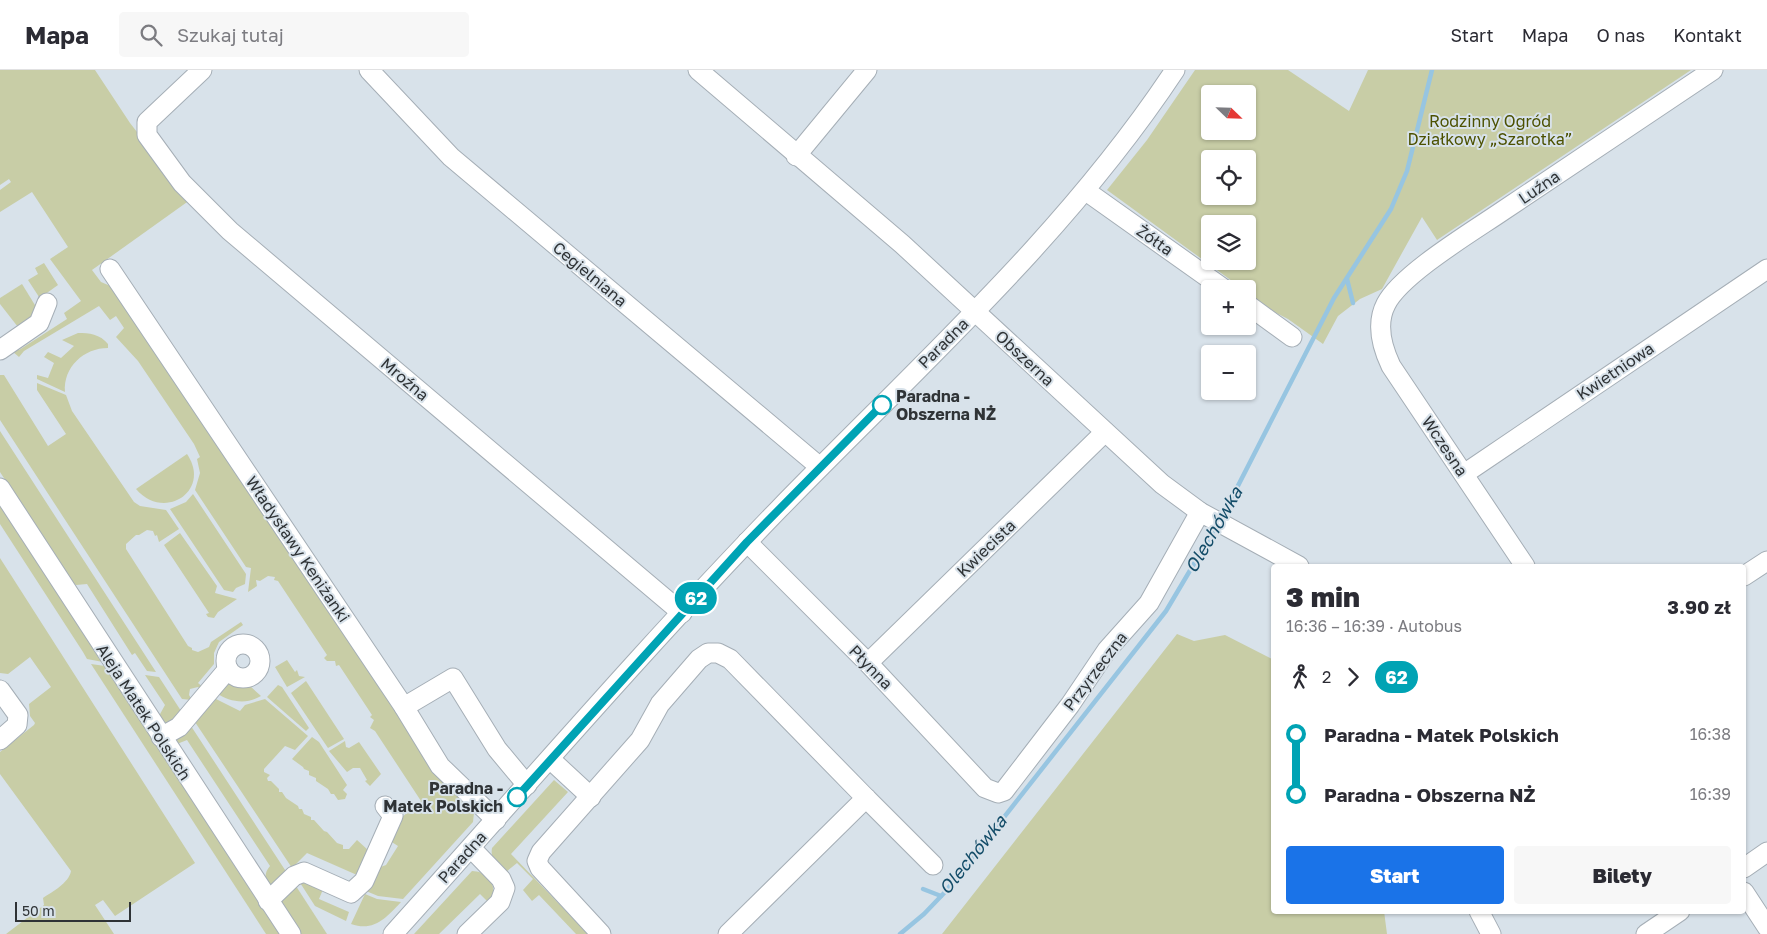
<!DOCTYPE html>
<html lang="pl">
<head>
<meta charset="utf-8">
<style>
  body { margin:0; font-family:"Golos Text",sans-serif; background:#f7f7f7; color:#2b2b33; height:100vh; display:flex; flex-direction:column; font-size:19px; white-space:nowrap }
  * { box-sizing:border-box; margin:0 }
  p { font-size:16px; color:#7c7c81 }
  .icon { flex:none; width:28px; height:28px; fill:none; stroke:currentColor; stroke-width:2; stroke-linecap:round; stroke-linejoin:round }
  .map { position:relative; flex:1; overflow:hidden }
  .side { position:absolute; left:1271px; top:494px; width:475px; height:350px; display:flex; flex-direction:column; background:#fff; border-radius:5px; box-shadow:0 1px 4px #0004 }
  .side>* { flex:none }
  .badge { padding:0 10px; border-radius:16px; font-size:18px; line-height:32px }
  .needle { width:32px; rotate:113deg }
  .fabs { position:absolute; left:1201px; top:15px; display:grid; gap:10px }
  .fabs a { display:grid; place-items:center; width:55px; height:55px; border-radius:5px; background:#fff; box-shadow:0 1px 4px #0004; font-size:25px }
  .scale { position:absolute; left:15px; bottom:12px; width:116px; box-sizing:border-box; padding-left:5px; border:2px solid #2f3336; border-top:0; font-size:14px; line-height:18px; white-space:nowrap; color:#2f3336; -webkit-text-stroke:4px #d8e2ea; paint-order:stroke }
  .map>.badge { position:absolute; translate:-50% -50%; box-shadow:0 0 0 2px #fff }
  .legs { display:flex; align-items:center; gap:8px; height:55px; padding:0 15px; font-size:16px }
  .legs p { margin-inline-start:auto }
  .overview { display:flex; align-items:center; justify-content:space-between; height:85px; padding:0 15px }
  h1 { font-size:28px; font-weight:800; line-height:38px }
  .primary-button { display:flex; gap:10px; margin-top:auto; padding:10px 15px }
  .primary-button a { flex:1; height:58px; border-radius:5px; background:#1a73e8; color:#fff; font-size:20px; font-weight:800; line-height:58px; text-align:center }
  .primary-button a+a { background:#f7f7f7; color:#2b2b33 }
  ul { padding:0 15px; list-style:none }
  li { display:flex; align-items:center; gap:18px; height:60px; font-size:19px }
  li i { display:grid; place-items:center; width:8px; height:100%; margin:0 6px; background:currentColor }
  li i::after { content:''; width:12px; height:12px; margin:-6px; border:4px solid; border-radius:50%; background:#fff }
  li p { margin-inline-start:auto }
  li:first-child i { background:linear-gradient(#0000 50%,currentColor 0) }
  li:last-child i { background:linear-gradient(currentColor 50%,#0000 0) }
  header { display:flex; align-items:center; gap:30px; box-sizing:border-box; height:70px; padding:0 25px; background:#fff; border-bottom:1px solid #e1e1e2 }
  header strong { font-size:24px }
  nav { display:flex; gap:28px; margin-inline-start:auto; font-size:18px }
  .search { width:350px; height:45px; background:#f7f7f7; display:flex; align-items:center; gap:12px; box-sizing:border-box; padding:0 18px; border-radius:5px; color:#7c7c81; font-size:19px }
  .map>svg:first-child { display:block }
  .green { fill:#c8cda6; fill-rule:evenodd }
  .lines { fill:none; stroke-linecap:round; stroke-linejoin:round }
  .stream { stroke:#97c5e1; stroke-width:4.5 }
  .minor-casing { stroke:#a5aeb6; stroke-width:21 }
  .minor { stroke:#fff; stroke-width:19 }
  .line-1-casing { stroke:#fff; stroke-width:11 }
  .line-1 { stroke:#00a3b4; stroke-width:8 }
  .stop-1-dot { fill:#fff; stroke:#00a3b4; stroke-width:2.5 }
  .labels { text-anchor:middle; stroke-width:4; stroke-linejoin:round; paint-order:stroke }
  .park-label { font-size:16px; fill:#4c5101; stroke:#d8e2ea }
  .street-label { font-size:16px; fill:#2f3336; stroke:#d8e2ea }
  .stop-label { font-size:16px; font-weight:bold; fill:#2f3336; stroke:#d8e2ea; text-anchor:start }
  .water-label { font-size:18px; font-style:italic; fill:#134c68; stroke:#d8e2ea }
</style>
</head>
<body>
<header>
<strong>Mapa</strong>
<div class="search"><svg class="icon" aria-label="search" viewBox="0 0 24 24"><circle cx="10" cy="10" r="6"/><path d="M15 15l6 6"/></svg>Szukaj tutaj</div>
<nav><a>Start</a><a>Mapa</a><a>O nas</a><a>Kontakt</a></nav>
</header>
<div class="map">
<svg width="1767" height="864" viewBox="0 0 1767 864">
  <rect width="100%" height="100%" fill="#d8e2ea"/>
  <g class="green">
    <path d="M0,0H95L130,53L190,130L92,200L101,212L115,218L474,743L473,752L403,829L378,826L366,821L378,798L386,795L398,776L387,769L401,748L421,731L375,661L370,658L374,650L370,647L372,645L339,595L336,596L335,591H327L324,588L327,585L278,511L274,510L275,507L268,506L260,511L256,510L257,516L248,522L251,498L246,497L195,420L200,403L197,389L200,387L194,374L138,291L116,267L124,258L116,246L110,250L99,236L24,281L19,287L12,281L14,275L19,280L67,249L64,243L81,231L50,189L68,177L32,122L0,142V120L11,112L9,109L0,115Z"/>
    <path d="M1195,0H1288L1349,41L1368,0H1691L1437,170L1422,147L1382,219L1360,229L1338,246L1323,274L1288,249L1257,233L1248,223V219H1243L1107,120L1147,70ZM1210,24H1248V61H1210ZM1210,89H1248V126H1210ZM1210,154H1248V191H1210Z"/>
    <path d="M44,193L58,215L44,225L41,230L28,210L38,204L35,198Z"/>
    <path d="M22,214L38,240L36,247L18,257L0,234V228Z"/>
    <path d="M78,263C89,263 100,264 108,274V278C84,278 63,297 65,322L37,309V305L48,308L54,293L44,287L48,282L61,288L74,276L62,270Z"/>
    <path d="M0,305H4L48,376L66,364L37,320V313L66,325L72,341L134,432L140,436L166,440L179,459L159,472L157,465L155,466L153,461L147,460L139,465H136L126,474V479L188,576L192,578V580L198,582L209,577L211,572L241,552L243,555L219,572L214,583V594L198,613L205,619L203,622L198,617L190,619L189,625L192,630L182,629L0,350Z"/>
    <path d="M0,361L156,602L147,601L135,583L132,585L87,514L76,515L72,513L0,402Z"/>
    <path d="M187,384C212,421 164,452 136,419Z"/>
    <path d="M193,424L246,504L245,514L236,518L233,522L224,520L170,439L186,432Z"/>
    <path d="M0,434L103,592L87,589L83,582L0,454Z"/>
    <path d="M180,463L217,516L215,523L237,529L218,542L214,548L208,547L206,544L209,543L164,475Z"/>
    <path d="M0,488L195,793L115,846L103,830L95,835L114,864H6L44,835L43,828C52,822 69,813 71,801L0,704V682L34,655L35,653L30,646L29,634L51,617L30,587L8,604L0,603Z"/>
    <path d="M1177,564L1194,571L1225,565L1274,590V841H1384L1387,864H942Z"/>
    <path d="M287,590L295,602L297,600L299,606L305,607L287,617L275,597Z"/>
    <path d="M91,594L105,596L279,864H266Z"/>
    <path d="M145,605L159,607L183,644L164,655L159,646L165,635Z"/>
    <path d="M306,611L344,669L328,678L291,623Z"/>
    <path d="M227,612L240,618L250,616L261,626C246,635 230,632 216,623Z"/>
    <path d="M278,615L282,617L309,658L306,661L267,627Z"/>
    <path d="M216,629L240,641L245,635L265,629L308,666L295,680L285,676L264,699V702L270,705L267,708L268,711H271L279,719V722H282L286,728L298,736L299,739H302L304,744L311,747V750H314L324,761L327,762L337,773L343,775V779H349L357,770L368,780L357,805L307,783L292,798L193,649L207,634L211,635Z"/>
    <path d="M189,653L287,803L278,812L268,817C265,808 264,803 270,796L187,670L177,674L174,669Z"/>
    <path d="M312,667L319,672L347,715L343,720L347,724L345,729L338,730L334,724H331L328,719L316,711V708L309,705V701L304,699L303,697L292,689Z"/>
    <path d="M345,671L346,677L349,678L359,672L381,704L370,716L365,711L367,710L360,698H353L347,702L329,681Z"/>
    <path d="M554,710L568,722L511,784L588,864H576L539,825L532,831L523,820L533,809L517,793L506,802C497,794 490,790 492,778Z"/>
    <path d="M472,801C485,801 496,812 493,826L488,832L480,824L439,864H414Z"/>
    <path d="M297,808L324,817L319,829L349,842L346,851L315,836Z"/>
    <path d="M294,813L327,864H301L278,830Z"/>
    <path d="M365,824L377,829L401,832C386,848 374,862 351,854Z"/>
  </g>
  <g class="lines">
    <g class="stream">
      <path d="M1347,209L1353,233"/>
      <path d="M1221,449L1334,228L1391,139L1407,101L1432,0"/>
      <path d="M923,819L941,826"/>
      <path d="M900,864L924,844L946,821L1166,541L1217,455"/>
    </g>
    <g class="minor-casing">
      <g id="minor">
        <path d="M202,0L147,52V65L182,113L230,161L682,543"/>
        <path d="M369,0L451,87L820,397"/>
        <path d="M698,0L902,174L1162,414L1200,442L1299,496"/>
        <path d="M796,86L867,0"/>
        <path d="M1086,121L1224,219"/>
        <path d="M110,199L404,637L440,696L496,750"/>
        <path d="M1248,235L1292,267"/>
        <path d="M0,280L39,253L47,233"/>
        <path d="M1464,404L1767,199"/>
        <path d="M0,418L291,864"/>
        <path d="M747,472L868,593L985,718L998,723L1004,721L1070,635L1107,580L1149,533L1200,442"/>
        <path d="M1525,496L1391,296C1382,277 1376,253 1386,234C1401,204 1475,160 1504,140C1574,93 1643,47 1713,0"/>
        <path d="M1744,506L1767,491"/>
        <circle cx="243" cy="591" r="17"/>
        <path d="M868,593L1105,362"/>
        <path d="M0,620L18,645L17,655L0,670"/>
        <path d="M404,637L453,608L497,679L527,715"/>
        <path d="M161,667L179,657L228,599"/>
        <path d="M550,689L591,727"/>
        <path d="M866,728L933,795"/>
        <path d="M1744,798L1767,782"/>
        <path d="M1744,822L1767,857"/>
        <path d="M268,831L294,806L304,802L351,823L364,811L393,746L385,736"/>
        <path d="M1479,841L1491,864"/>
        <path d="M393,864C521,722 646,576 779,439C916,298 1066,165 1175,0"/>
        <path d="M467,864L500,832L505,818L501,809L471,778"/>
        <path d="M601,864L540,798L537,791L541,782L640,670L660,634L699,589L708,583H718L730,589L866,728L728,864"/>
        <path d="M1646,864L1680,841"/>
      </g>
    </g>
    <use href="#minor" class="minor"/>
  </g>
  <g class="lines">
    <g class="line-1-casing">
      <path id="line-1" d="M517,727L747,472L882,335"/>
    </g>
    <use href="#line-1" class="line-1"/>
  </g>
  <g class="stop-1-dot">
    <circle cx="882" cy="335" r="9"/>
    <circle cx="517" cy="727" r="9"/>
  </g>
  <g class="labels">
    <g class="park-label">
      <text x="1490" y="57">Rodzinny Ogród<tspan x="1490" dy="18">Działkowy „Szarotka”</tspan></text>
    </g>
    <g class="street-label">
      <text transform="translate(1539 117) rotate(-34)" y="6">Luźna</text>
      <text transform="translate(1155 170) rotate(35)" y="6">Żółta</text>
      <text transform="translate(590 204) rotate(40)" y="6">Cegielniana</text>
      <text transform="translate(943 273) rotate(-45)" y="6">Paradna</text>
      <text transform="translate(1025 288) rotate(43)" y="6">Obszerna</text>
      <text transform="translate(1615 301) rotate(-34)" y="6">Kwietniowa</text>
      <text transform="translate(405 309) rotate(40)" y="6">Mroźna</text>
      <text transform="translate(1445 376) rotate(56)" y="6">Wczesna</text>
      <text transform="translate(986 478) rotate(-44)" y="6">Kwiecista</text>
      <text transform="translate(298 479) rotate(56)" y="6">Władysławy Keniżanki</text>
      <text transform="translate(871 597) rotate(46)" y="6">Płynna</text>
      <text transform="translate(1095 601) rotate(-53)" y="6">Przyrzeczna</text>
      <text transform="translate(144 642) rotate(57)" y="6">Aleja Matek Polskich</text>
      <text transform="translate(462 787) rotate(-48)" y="6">Paradna</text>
    </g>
    <g class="stop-label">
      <text x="896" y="332">Paradna -<tspan x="896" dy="18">Obszerna NŻ</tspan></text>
      <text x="503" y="724" text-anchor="end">Paradna -<tspan x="503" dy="18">Matek Polskich</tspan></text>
    </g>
    <g class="water-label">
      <text transform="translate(1214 460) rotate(-60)" y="6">Olechówka</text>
      <text transform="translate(973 785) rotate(-51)" y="6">Olechówka</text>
    </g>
  </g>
</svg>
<div class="fabs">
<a><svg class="needle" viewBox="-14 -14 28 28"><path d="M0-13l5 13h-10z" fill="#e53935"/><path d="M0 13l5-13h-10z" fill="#7c7c81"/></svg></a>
<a><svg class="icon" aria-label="locate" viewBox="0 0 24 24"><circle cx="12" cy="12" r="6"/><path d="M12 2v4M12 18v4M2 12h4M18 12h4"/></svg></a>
<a><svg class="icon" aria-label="layers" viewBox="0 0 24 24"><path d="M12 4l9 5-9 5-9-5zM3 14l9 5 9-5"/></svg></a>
<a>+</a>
<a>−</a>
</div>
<div class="scale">50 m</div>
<b class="badge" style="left:696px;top:528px;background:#00a3b4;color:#fff">62</b>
<section class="side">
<div class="overview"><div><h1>3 min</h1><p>16:36 – 16:39 · Autobus</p></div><b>3.90 zł</b></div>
<div class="legs"><svg class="icon" aria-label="walk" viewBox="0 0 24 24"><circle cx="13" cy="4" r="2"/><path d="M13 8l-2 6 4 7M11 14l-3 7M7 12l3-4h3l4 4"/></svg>2<svg class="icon" aria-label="forward" viewBox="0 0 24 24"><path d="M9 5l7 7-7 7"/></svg><b class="badge" style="background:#00a3b4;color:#fff">62</b></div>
<ul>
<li><i style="color:#00a3b4"></i><b>Paradna - Matek Polskich</b><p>16:38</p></li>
<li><i style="color:#00a3b4"></i><b>Paradna - Obszerna NŻ</b><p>16:39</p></li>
</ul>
<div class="primary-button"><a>Start</a><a>Bilety</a></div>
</section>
</div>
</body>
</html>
